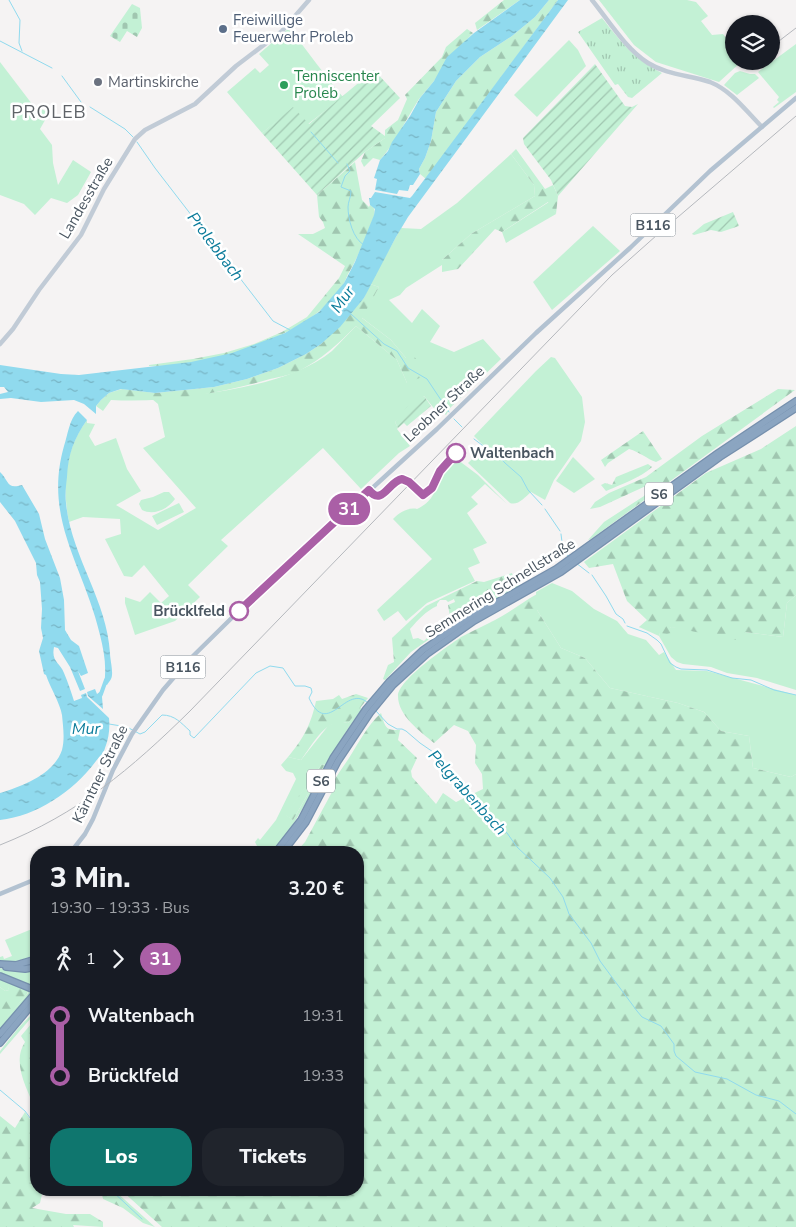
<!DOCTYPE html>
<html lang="de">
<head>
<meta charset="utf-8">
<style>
  body { margin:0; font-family:"Nunito Sans",sans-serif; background:#20242c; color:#f1f3f6; height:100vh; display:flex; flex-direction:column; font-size:19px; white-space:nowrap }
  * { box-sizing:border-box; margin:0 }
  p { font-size:16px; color:#9ea1a6 }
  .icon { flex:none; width:28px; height:28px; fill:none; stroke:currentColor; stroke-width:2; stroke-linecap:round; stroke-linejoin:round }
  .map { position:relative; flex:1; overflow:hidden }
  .sheet { position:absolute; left:30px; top:846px; width:334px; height:350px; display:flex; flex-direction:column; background:#171b24; border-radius:20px; box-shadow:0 1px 4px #0004 }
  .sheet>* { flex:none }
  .badge { padding:0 10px; border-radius:16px; font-size:18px; line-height:32px }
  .buttons { position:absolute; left:725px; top:15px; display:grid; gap:10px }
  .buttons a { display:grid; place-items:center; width:55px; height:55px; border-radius:50%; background:#171b24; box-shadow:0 1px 4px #0004; font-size:25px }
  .map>.badge { position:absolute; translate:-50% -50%; box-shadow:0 0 0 2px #fff }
  .legs { display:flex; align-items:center; gap:8px; height:55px; padding:0 20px; font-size:16px }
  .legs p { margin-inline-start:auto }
  .headline { display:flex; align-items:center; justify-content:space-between; height:85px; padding:0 20px }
  h1 { font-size:28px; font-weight:800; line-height:38px }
  .cta { display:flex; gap:10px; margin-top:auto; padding:10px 20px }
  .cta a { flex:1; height:58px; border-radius:20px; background:#0f766e; color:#fff; font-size:20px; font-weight:800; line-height:58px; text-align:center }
  .cta a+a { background:#20242c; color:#f1f3f6 }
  ul { padding:0 20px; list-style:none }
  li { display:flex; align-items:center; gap:18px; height:60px; font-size:19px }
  li i { display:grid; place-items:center; width:8px; height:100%; margin:0 6px; background:currentColor }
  li i::after { content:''; width:12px; height:12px; margin:-6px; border:4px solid; border-radius:50%; background:#171b24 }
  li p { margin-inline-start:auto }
  li:first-child i { background:linear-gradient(#0000 50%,currentColor 0) }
  li:last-child i { background:linear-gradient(currentColor 50%,#0000 0) }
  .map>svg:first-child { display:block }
  .grass { fill:#c3f1d5; fill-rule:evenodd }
  .forest { fill:url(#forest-firs); fill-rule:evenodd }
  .cemetery { fill:url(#cemetery-stones) }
  .park { fill:url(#park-tufts) }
  .garden { fill:url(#garden-furrows) }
  .water { fill:url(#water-ripples) }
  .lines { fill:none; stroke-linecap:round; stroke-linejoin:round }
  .stream { stroke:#90daee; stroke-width:1 }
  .canal { stroke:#90daee; stroke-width:4 }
  .motorway-casing { stroke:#7690ad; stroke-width:8 }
  .secondary { stroke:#c1cbd6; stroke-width:4.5 }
  .primary { stroke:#b3c2d1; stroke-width:4.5 }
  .motorway { stroke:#8ba5c1; stroke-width:5.5 }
  .rail { stroke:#b5b8bd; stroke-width:1 }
  .line-1-casing { stroke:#fff; stroke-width:11 }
  .line-1 { stroke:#aa5fa6; stroke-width:8 }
  .service-dot { fill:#5c6f8a; stroke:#fff; stroke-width:2 }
  .worship-dot { fill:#6b7280; stroke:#fff; stroke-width:2 }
  .leisure-dot { fill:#2e9e5b; stroke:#fff; stroke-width:2 }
  .stop-1-dot { fill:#fff; stroke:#aa5fa6; stroke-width:2.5 }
  .labels { text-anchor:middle; stroke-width:5; stroke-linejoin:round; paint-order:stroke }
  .shield { fill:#fff; stroke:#808990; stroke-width:1 }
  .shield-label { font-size:14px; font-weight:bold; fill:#4a5661 }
  .service-label { font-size:15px; fill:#4e5e75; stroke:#fff; text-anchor:start }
  .leisure-label { font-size:15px; fill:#27864d; stroke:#fff; text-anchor:start }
  .worship-label { font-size:15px; fill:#5b616d; stroke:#fff; text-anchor:start }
  .street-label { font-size:15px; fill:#4a5661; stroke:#fff }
  .stop-label { font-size:15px; font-weight:bold; fill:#4a5661; stroke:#fff; text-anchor:start }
  .water-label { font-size:16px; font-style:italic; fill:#0c7c9b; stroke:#fff }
  .quarter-label { font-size:18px; letter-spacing:1px; fill:#5f6368; stroke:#fff }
</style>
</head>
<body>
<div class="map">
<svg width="796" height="1227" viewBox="0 0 796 1227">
  <defs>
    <pattern id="forest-firs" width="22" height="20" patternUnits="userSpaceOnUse" patternTransform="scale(1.25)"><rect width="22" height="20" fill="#c3f1d5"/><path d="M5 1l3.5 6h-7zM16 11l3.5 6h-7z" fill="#a0c6b0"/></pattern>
    <pattern id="cemetery-stones" width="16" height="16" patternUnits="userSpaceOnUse" patternTransform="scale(1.25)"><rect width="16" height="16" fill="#c3f1d5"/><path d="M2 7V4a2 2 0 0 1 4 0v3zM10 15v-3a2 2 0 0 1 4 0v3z" fill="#a0c6b0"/></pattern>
    <pattern id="park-tufts" width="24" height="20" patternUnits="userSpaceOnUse" patternTransform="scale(1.25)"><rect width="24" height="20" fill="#c3f1d5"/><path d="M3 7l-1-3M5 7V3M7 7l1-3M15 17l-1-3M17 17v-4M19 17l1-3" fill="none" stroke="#a0c6b0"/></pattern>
    <pattern id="garden-furrows" width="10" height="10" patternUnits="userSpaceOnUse" patternTransform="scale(1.25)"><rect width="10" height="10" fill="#c3f1d5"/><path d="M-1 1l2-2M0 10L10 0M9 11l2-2" fill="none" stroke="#a0c6b0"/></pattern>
    <pattern id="water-ripples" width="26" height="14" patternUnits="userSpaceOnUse" patternTransform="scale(1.25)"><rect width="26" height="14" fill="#90daee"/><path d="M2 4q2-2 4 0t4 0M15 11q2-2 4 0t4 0" fill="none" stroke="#78b4c4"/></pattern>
  </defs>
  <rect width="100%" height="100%" fill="#f5f3f3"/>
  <g class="grass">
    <path d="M599,0H687L696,2L708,16L701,21L712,35L723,34L734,48V61L741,62L719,82L656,62L634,45Z"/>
    <path d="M289,28C308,51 324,75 343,97L308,124L293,108L262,133L227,92L255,68L260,73L269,65L259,54Z"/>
    <path d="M569,40L578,50L586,66L537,117L514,95Z"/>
    <path d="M796,44V92L774,108L773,107L779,102L777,100L779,97L758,72Z"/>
    <path d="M0,62L32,104L49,113L40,129L52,145L53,163L58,185L73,160L91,172L78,195L67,203L51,198L35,215L24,204L0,195Z"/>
    <path d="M740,71L750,74H755L759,78L737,95L724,85L735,73Z"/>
    <path d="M511,154L534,185L535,196L471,234L442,260V265L406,288L400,295L389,300L412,323L422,309L440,326L430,342L454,352L483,339L501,359L450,408L446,415L440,409L437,412L424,396L395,422L398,428L397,429L410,446L399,453L361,489L323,448L221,540L228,546L188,585L200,597L175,621L135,635L125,603V597L140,602L150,592L161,603L169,596L144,565L132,577L124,576L105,539L121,534L120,519L83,517L69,522C62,487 64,450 87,420V423L95,424L89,436L95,446L116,438L127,469L141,491L116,505L158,530L196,508L143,448L165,437L158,404L152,399C204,395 290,386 332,351C340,343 348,334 356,326L397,360L407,383L406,358L391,340L361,317L379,287L370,284L401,228L421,229L457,203Z"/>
    <path d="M549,202L556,214L506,243L502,232Z"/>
    <path d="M593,226L620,251L552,310L533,282Z"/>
    <path d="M551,357L555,358L582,397L585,422L581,441L554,480L545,500L531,492C525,497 518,506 510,503L468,463L485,447L474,436L536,371Z"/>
    <path d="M454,457L478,475L507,504L485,484L471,497L478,504L467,513L487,543L473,549L480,563L468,568L475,581L427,603L406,621L398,611L384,621L377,610L432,559L393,519C399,513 408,507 417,509C432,502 435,492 441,477C444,469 449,464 454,457Z"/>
    <path d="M573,457L595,479L574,493L556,481Z"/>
    <path d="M164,492H169L175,499C168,509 154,516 142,510L139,504L141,500L153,497Z"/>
    <path d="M179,503L184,512L157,525L152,516Z"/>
    <path d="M552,583L572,591L594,609L617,621L628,634L646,640L659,655L664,652L676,670L707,671L796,695V774L791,777L753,768L749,736L721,731L704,712L678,703L610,688L585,658L561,648L537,610L536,592Z"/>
    <path d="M510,589H515L458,621C471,606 493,597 510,589Z"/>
    <path d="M796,595V690L757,678L727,673L711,667L683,664L677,662L671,657L659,636L660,633L671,627L745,632L783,637L787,603Z"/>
    <path d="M360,707L362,709C352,722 343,736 334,751C314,785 299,822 272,852H251L257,846L255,842L258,838L260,840L276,820L296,779L293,773L286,771L281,765L288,757L301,760L328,726L338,721L348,723ZM325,764L293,820L286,815L321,765Z"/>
    <path d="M36,925V958L18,963L0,962V957L3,956L4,959L12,956L5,940L32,929Z"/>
    <path d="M0,968L9,970L36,969V988L0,1029V1025L28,993L26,991L8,985L9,990L5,991L0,987V978L30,991L0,974Z"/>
  </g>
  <g class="forest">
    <path d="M504,0H520L477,30L475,23Z"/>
    <path d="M549,0H558L426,179L420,174L419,169L425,158L431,141L436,112L456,81L480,57L512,36L535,17Z"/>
    <path d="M467,29L473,33C458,48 447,65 434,81C429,87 424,93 419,99C406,119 396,142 380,160L373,158L364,167L361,161L365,152L385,138V130L398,120L407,99L405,95L442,57L446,47Z"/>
    <path d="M516,149L545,189L553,185L558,196L556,214L548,202L502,232L495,229L458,269L442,272V260L471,234L535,196L534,185L511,154Z"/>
    <path d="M355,162L362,200L369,207L370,205C375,208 375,210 374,216C366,236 359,256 348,274C346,278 345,282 343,285C336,294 326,306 317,313C273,346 204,367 149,366V365L193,359L224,353L254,344L282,332L307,317L339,278L345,266L298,234H313L325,228L323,222L319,217L317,195Z"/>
    <path d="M370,284L379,287L362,318L391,340L406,358L414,356L427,375L407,383L397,360L356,326C338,344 322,359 299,371C290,375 279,377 270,379C219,394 163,403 111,400L103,411L96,406L101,400L109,393L122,389L155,393L214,387L247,379L278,368L306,354L321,344L364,298Z"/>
    <path d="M778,389L795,390L591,539L588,540L604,522L644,496L651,488L648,485L600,507L590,509L595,502L609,493L646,477L702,436Z"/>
    <path d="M796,426V595L787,603L783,637L745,632L736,640L671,627L669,629L671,633L667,634L660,633L659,636L639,627L647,620L627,601L613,564L589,568L584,562L706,473L761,449Z"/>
    <path d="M643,431L662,459L656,462C647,459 640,452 629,449L608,463L605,467L601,460Z"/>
    <path d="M648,464L652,467C640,478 622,484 606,491L601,485L605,483L612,485L616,477Z"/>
    <path d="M512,573L513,577L520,586L498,595L462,616L411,652L385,680L383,679L388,665L394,662L392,638L426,606L477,581L484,582ZM454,599L455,602L448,605L450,617L448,621L437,626L436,630H431L430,635L424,641L418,638L413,639L410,629C418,620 426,611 437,606V604L440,600H446L448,602Z"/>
    <path d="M537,594V610L561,648L585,658L610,688L678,703L704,712L721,731L749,736L753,768L791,777L796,774V1227H162L121,1190H358V852H296L305,842L332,792L330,789C335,777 342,769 349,758C359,742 367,726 381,713C385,725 384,731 400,730L398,740L417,758L411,771L412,777L436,804L443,793L456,802L483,789L482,774L475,763L476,745L468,731L454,725L434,743C420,731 398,716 398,696C398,680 448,646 461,637C472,631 484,626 495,620C510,612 523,602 537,594Z"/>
    <path d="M356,694L368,698L348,723C325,718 314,743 301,760L288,757C304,738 311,724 316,701L333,699L339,695L342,699Z"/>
    <path d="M325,764L293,820L285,815L321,765Z"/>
    <path d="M7,984L27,991V994L0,1026V987L5,991L9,990Z"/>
    <path d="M36,1010V1111C28,1090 11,1063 25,1042L21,1036L36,1018H31L0,1054V1051L19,1027Z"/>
    <path d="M25,1112L36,1128V1190H43L40,1203L32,1208L66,1214H90L103,1222V1227L73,1225L74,1227H0V1116L15,1128Z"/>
    <path d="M101,1190H114L155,1227L143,1223L123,1208L103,1199Z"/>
  </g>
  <path class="cemetery" d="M132,4L140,8L142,28L137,37L127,31L120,42L110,36Z"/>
  <path class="park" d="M602,18C622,43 633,58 662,73L632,98L628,97L618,84L615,85L578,32Z"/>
  <g class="garden">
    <path d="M595,64L625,106L632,107L638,104L558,196L551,180L524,144L523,138Z"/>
    <path d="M374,70L400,98L371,126L385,136V138L365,152L317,195L262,133L293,107L309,124Z"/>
    <path d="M733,212L739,226L721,232L711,230L694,235L692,234L704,224Z"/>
    <path d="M424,396L431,406L407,426L404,423L398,428L395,422L407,407Z"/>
  </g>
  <g class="water">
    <path d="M520,0H549L535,17L512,36L480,57L456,81L436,112L431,141L425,158L419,169L420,174L413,185H410L408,191L399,190L397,194L375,190L377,179L374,178L380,160L388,151L392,142L410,116L420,98L434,81L447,57L474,33Z"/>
    <path d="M558,0H568L408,217L396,237L364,298L340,327L321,344L306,354L278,368L247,379L214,387L155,393L121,389L109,393L101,400L96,406V414L84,404L74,400L41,402L11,398L0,399V394L8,392L4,387H0V365L61,374L79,375L191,362L232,353L285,333L319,312L344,283L355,262L374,215L375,209L370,205L369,198H371L375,192L410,198L412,196Z"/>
    <path d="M78,411L87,420C74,438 68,455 67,477C66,485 65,495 66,503C71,556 107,600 110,653C110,660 114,673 111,679C110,681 108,683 107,685L104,684C107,668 104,651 100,635C84,566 43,520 64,446C68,434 69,420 78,411Z"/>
    <path d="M0,472C9,480 6,490 22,485L39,514L45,539L60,578L64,600L65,630L71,640L79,646L88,673L81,676L78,671L85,689L80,691L70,667L58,648L54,647C51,662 60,662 64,673C68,682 71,692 74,701L82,698L81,695L86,693L87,697L109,718C110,728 109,738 105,748C104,753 99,757 96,761C74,791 37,816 0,820V793C23,786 54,774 62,750C65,739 63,726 62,715C60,703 50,687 46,675L44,674L39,651L43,638L41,628L42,609L40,582L37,575L36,563L15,521L0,502Z"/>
    <path d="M95,689L97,694L101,691L103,692L102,697L103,709L88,696L87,692Z"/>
  </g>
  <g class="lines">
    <g class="stream">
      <path d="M9,0L20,20L19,43L22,51"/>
      <path d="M0,41L52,68"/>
      <path d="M62,76L81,102"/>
      <path d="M90,107L125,129L133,137"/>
      <path d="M311,132L338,163"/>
      <path d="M137,142L155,168L273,321L290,330"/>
      <path d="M347,164L350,171L345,176L341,187L351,191C351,197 348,202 348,207C348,219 353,239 364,245"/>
      <path d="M351,314L384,344L397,351L408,368L427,379L449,412"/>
      <path d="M454,419L462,427"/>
      <path d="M474,439L490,451L495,452L505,463L521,477L528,490L542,505"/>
      <path d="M545,509L560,531"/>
      <path d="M561,534L563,550L569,557"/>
      <path d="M576,563L589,573"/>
      <path d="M592,575L606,596L616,614L623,619L625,623"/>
      <path d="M627,626L647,633L657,640L661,644L670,663L676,667L681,669L707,670L732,678L751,680L774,690L796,695"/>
      <path d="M376,711L388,724L397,729H402L406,731L420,743L436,754L455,775L473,803L481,811L507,833L517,847L550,878L563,897L569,914L591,943L600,961L637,1011L642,1017L661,1026L674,1044V1051L676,1056L695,1072L727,1079L756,1095L779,1101L796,1114"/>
      <path d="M109,724L127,727L140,734L145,732L162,715C175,715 181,723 190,731V735L194,738L256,673L270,666L283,668L295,686H305L311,688L312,692L309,698C328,740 346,682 368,703"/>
      <path d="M0,1090L25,1111L36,1126"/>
      <path d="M111,1190L142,1219"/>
    </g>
    <path class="canal" d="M101,694L106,680"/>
    <g class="motorway-casing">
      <g id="motorway">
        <path d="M276,852L301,820L333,758L366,709L389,682L423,650L471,617L556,569L718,453L796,401"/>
        <path d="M283,852L306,822L338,761L370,713L393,685L427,654L474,621L561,572L720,457L796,408"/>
        <path d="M0,964L16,965L36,959"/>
        <path d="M6,967L25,969L36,967"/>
        <path d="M0,976L32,989"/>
        <path d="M0,1034L36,992"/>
        <path d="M0,1043L36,1000"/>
      </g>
    </g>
    <g class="secondary">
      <path d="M592,0C609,21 625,48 648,63C667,75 689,75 710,82C732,91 746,111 762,127"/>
      <path d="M0,344L13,329L39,290L81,235L104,189L135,139L145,130L195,104L236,66L282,31L309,0"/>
    </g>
    <g class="primary">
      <path d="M71,852L85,834L93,819L113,770L132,734L163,690L189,660L254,596L437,429L536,333L630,248L710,171L796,98"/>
      <path d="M0,894L36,879"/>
    </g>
    <use href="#motorway" class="motorway"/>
    <g class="rail">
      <path d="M779,41L796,28"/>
      <path d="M0,845C78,814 131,769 190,711L612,275L657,235L796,116"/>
    </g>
  </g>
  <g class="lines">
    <g class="line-1-casing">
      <path id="line-1" d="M239,611L369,490C382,507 389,481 402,479L409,482L423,495L432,488L440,471L456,453"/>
    </g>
    <use href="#line-1" class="line-1"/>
  </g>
  <circle class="service-dot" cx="223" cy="29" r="5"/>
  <circle class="worship-dot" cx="98" cy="82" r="5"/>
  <circle class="leisure-dot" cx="284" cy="85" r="5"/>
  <g class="stop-1-dot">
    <circle cx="456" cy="453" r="9"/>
    <circle cx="239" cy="611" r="9"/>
  </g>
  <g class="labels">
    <g class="shield">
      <rect x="630.5" y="213.5" width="45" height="23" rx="4"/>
      <rect x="645" y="482.5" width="28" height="23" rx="4"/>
      <rect x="160.5" y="655.5" width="45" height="23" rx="4"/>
      <rect x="307" y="769.5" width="28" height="23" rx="4"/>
    </g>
    <g class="shield-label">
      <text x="653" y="230">B116</text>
      <text x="659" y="499">S6</text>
      <text x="183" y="672">B116</text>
      <text x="321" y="786">S6</text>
    </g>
    <g class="service-label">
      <text x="233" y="25">Freiwillige<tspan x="233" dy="17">Feuerwehr Proleb</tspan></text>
    </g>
    <g class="leisure-label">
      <text x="294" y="81">Tenniscenter<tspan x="294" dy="17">Proleb</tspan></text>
    </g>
    <g class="worship-label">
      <text x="108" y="87">Martinskirche</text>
    </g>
    <g class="street-label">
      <text transform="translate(86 198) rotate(-60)" y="5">Landesstraße</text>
      <text transform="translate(444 404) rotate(-43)" y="5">Leobner Straße</text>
      <text transform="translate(500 588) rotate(-32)" y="5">Semmering Schnellstraße</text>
      <text transform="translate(100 774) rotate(-64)" y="5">Kärntner Straße</text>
    </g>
    <g class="stop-label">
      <text x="470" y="458">Waltenbach</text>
      <text x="225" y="616" text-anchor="end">Brücklfeld</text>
    </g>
    <g class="water-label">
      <text transform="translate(216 246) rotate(53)" y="6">Prolebbach</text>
      <text transform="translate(342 299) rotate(-55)" y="6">Mur</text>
      <text x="86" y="734">Mur</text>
      <text transform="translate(468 792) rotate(48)" y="6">Pelgrabenbach</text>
    </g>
    <g class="quarter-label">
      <text x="49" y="118">PROLEB</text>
    </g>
  </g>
</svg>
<div class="buttons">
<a><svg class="icon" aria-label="layers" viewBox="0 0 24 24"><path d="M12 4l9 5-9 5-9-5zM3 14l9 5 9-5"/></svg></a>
</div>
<b class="badge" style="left:349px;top:509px;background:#aa5fa6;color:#fff">31</b>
<section class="sheet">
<div class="headline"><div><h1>3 Min.</h1><p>19:30 – 19:33 · Bus</p></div><b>3.20 €</b></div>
<div class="legs"><svg class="icon" aria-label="walk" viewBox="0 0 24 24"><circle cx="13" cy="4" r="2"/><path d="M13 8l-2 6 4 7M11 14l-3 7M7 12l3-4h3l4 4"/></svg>1<svg class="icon" aria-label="forward" viewBox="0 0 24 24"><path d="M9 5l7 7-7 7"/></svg><b class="badge" style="background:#aa5fa6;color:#fff">31</b></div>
<ul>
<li><i style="color:#aa5fa6"></i><b>Waltenbach</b><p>19:31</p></li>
<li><i style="color:#aa5fa6"></i><b>Brücklfeld</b><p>19:33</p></li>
</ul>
<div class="cta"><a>Los</a><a>Tickets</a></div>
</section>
</div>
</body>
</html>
